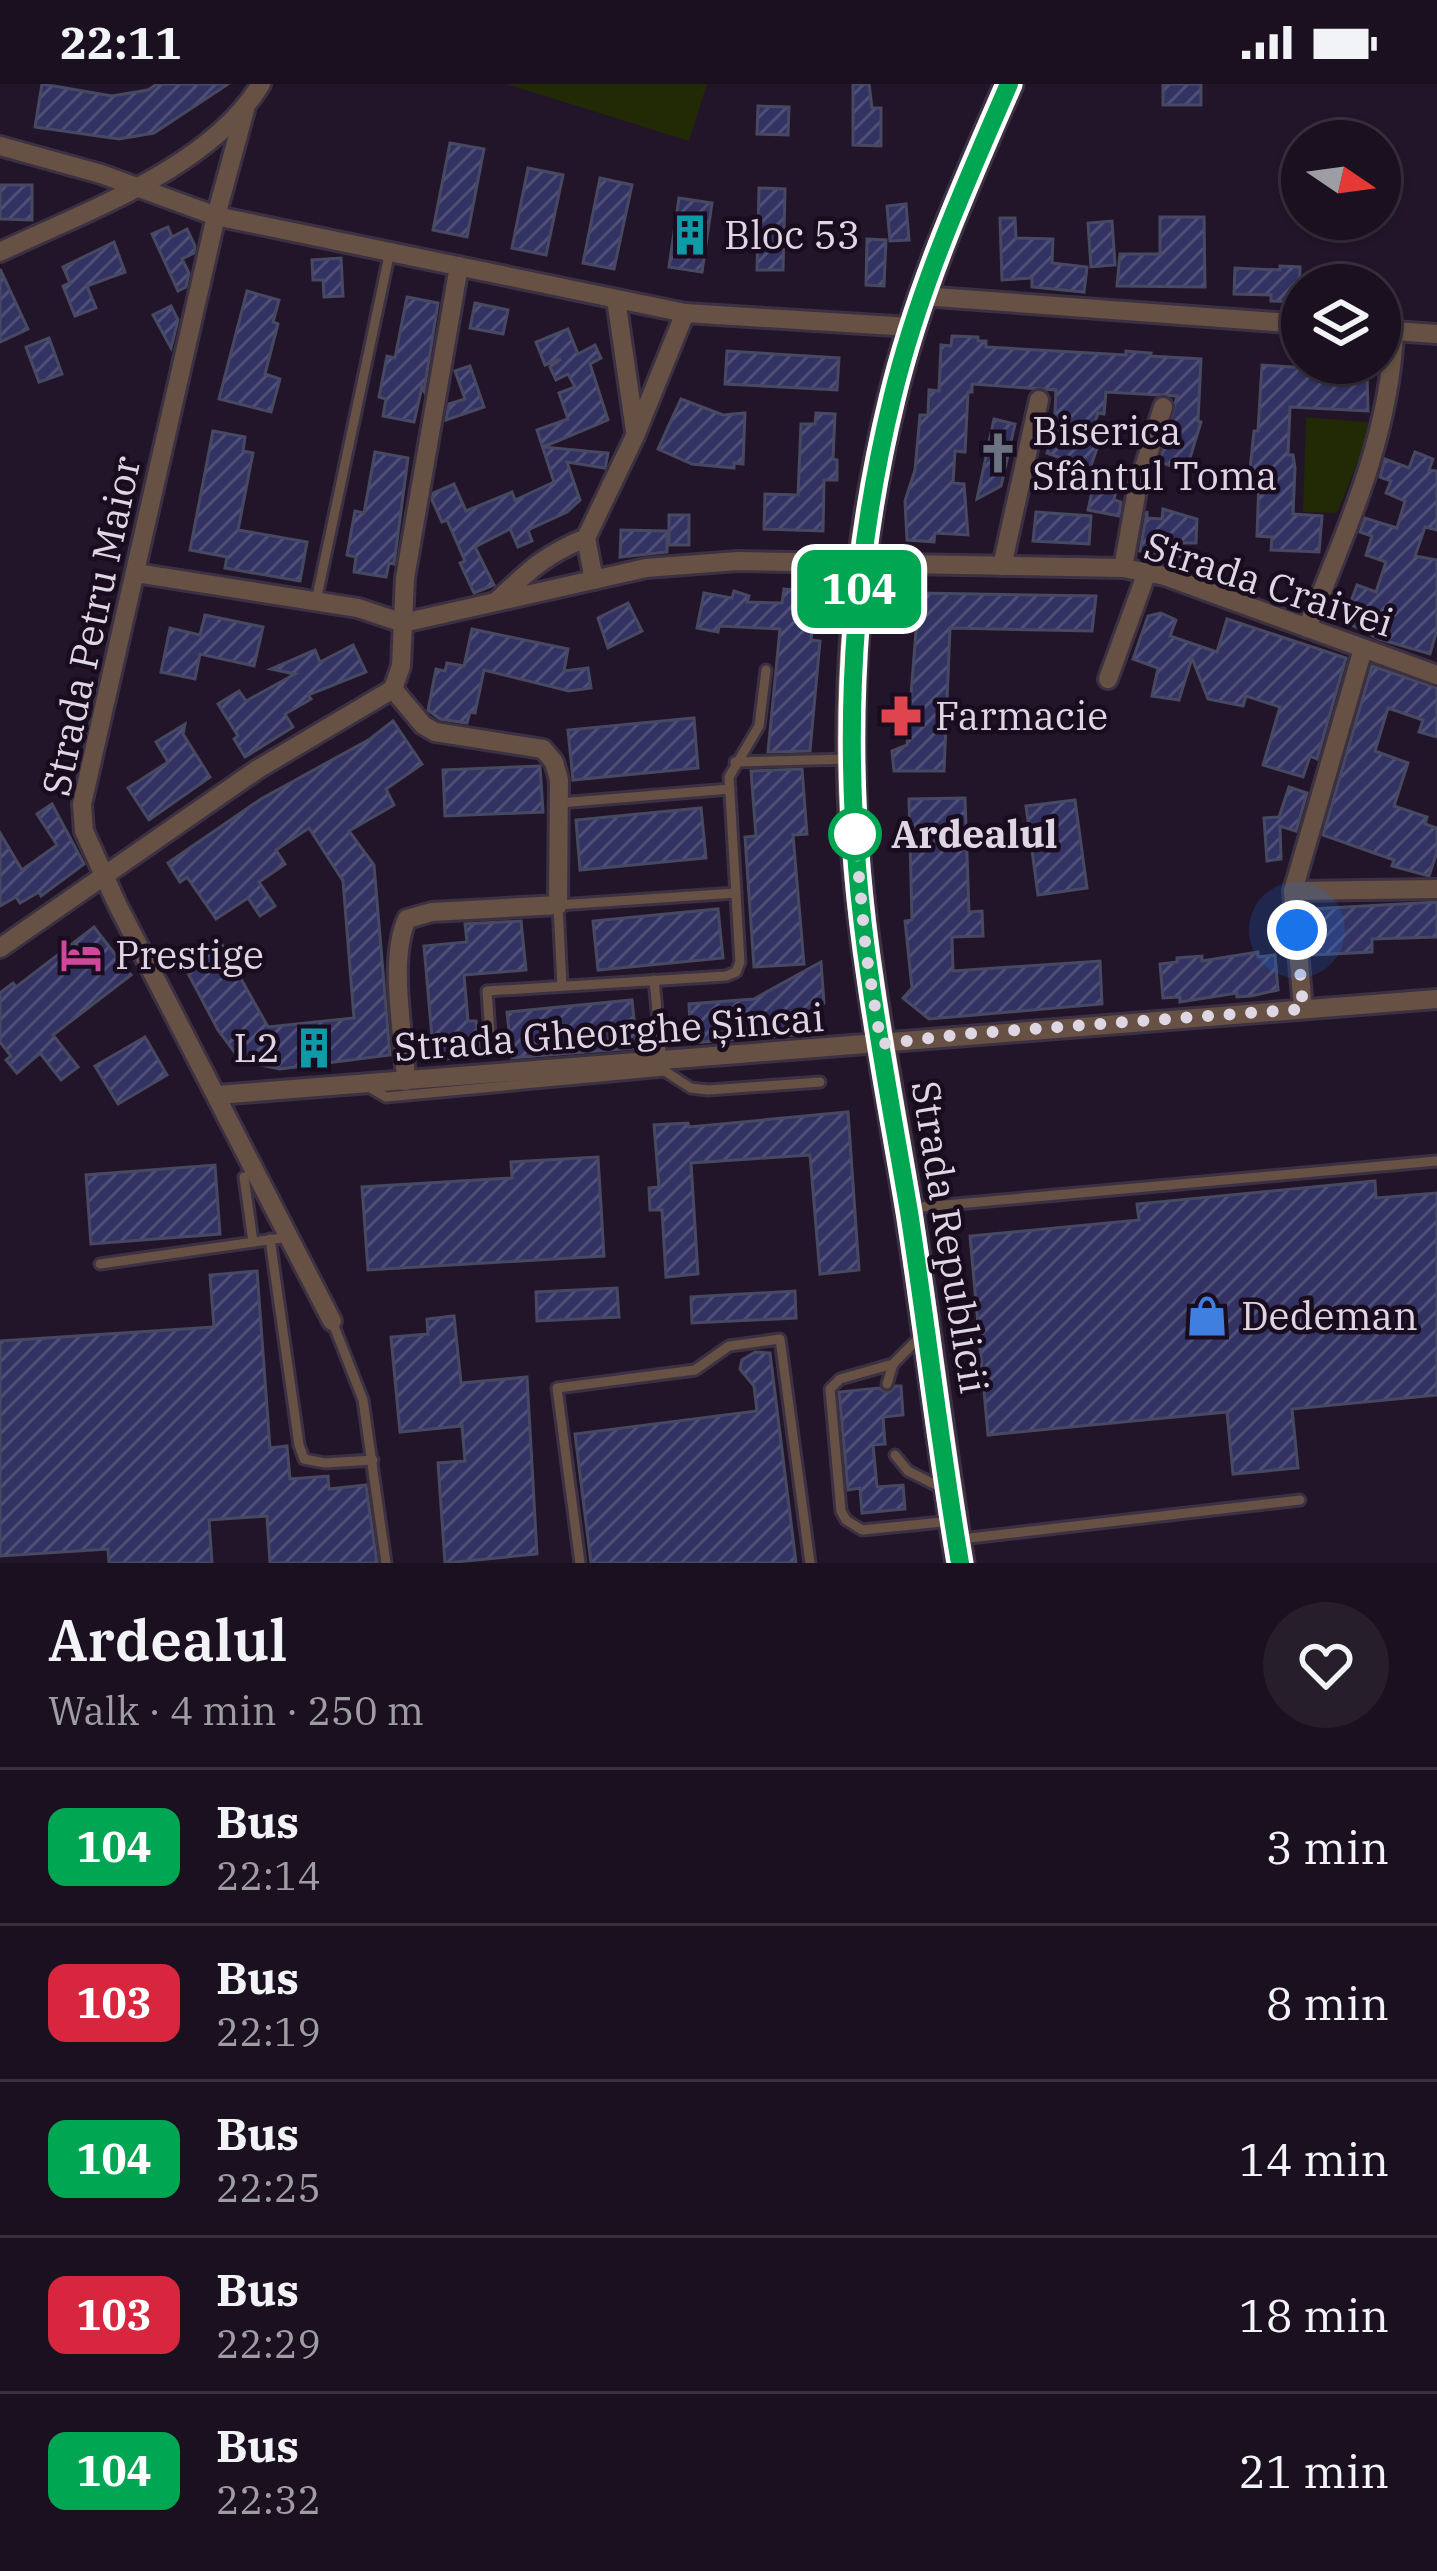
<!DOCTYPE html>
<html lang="en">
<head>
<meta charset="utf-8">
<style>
  body { margin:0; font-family:"IBM Plex Serif",serif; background:#271e2c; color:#f1f3f6; height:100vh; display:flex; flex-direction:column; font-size:45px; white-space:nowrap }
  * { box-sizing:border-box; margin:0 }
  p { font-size:39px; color:#9f9da4 }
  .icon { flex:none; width:66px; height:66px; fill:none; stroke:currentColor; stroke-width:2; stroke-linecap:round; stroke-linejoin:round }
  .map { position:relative; height:1479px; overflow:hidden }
  .panel { display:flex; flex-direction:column; background:#1a101f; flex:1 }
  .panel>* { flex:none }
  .badge { padding:0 24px; border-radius:18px; font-size:42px; line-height:78px }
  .needle { width:78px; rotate:103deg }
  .controls { position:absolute; left:1281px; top:36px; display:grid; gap:24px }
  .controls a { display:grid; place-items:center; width:120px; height:120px; border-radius:50%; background:#1a101f; box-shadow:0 3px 9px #0004,0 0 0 3px #38303d; font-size:60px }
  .you { position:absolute; width:60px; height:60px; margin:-30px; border:9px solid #fff; border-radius:50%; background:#1a73e8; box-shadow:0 0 0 18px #1a73e833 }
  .map>.badge { position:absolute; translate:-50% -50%; box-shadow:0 0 0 6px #fff }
  .round { display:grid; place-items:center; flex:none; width:126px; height:126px; border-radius:63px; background:#271e2c }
  .headline { display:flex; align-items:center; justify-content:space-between; height:204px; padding:0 48px }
  h1 { font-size:57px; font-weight:600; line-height:90px }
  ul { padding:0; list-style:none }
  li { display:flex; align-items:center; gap:36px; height:156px; padding:0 48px; border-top:3px solid #38303d }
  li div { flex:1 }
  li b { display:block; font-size:45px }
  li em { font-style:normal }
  li .badge { min-width:132px; font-weight:700; text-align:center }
  .status { display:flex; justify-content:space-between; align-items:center; height:84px; padding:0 60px; background:#1a101f; direction:ltr }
  .status svg { height:33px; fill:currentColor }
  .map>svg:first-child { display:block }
  .green { fill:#212905 }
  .building { fill:url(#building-hatch); stroke:#474962; stroke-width:3 }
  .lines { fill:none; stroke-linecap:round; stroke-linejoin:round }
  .lane-casing { stroke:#3c3043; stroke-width:15 }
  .street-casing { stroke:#3c3043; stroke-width:24 }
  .secondary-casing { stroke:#3c3043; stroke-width:33 }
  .lane { stroke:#675144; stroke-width:9 }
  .street { stroke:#675144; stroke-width:18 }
  .secondary { stroke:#926e5a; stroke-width:27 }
  .line-casing { stroke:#fff; stroke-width:27 }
  .line { stroke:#00a651; stroke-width:18 }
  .walk { stroke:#ded6e3; stroke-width:12; stroke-dasharray:0 21.6 }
  .stop-dot { fill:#fff; stroke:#00a651; stroke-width:6 }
  .labels { text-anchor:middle; stroke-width:9; stroke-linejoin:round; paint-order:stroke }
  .poi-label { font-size:39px; fill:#ded6e3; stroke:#190c1f; text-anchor:start }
  .street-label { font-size:39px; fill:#ded6e3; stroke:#190c1f }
  .stop-label { font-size:39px; font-weight:bold; fill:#ded6e3; stroke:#190c1f; text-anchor:start }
</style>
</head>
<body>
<div class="status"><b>22:11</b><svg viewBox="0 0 49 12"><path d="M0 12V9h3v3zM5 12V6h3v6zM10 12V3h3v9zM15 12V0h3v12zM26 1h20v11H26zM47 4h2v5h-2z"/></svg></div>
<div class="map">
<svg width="1437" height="1479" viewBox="0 0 1437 1479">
  <defs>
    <pattern id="building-hatch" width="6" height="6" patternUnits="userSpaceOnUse" patternTransform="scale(3)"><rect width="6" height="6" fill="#323362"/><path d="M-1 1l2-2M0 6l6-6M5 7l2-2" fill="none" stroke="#4f5078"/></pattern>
  </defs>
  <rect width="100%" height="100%" fill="#221529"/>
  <g class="green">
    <path d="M506,0H707L689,57Z"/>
    <path d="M1306,333L1374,339L1337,429L1303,428Z"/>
  </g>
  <g class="building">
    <path d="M42,0L112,12L148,6L157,0H228L154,49L119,55L35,43Z"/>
    <path d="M853,0H869L872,24H881V62L853,61Z"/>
    <rect x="1163" y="0" width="38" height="21"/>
    <path d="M758,22L789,23L788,51L757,50Z"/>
    <path d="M450,59L484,65L467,153L433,146Z"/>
    <path d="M528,84L563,91L546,171L512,164Z"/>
    <path d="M600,94L632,101L614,185L583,179Z"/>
    <path d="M0,101H32V136L0,135Z"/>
    <path d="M759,104L785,105L783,186H757Z"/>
    <path d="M679,114L712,119L702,188L669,183Z"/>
    <path d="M906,120L909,156L890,157L887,122Z"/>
    <path d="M1160,133H1204L1205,203L1117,202L1120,170H1160Z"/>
    <path d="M1000,134H1015L1016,154L1053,155L1052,179L1087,183L1084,208L1032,203V194L1002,196Z"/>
    <path d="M1112,137L1115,181L1091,183L1088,139Z"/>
    <path d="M168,143L172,153L187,145L195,162L194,169L182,175L189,189L186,203L178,207L152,150Z"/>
    <path d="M867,155L886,156L884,202L866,201Z"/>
    <path d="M114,158L125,188L87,202L96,224L75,232L63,202L70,199L63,183Z"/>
    <path d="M341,174L343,212L324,213L323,196H313L312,176Z"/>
    <path d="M1280,182L1300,183L1299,218L1271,217V211L1234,210L1235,184L1280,186Z"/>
    <path d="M0,185L28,245L0,258Z"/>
    <path d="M247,207L279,216L273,238L278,240L265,290L280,295L271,328L219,315Z"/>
    <path d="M407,213L438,219L424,307L422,303L414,338L383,332L386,315L379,313L387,272L395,274Z"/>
    <path d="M475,219L508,226L503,250L470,244Z"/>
    <path d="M171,222L178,236L171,264L153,231Z"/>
    <path d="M568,245L578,270L595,261L601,274L590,280L608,336L543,363L608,369L606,380L605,384L567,378L580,416L567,428L528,446L532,457L518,463L510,445L475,463L494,501L474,509L460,479L465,477L447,436L442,438L432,416L433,409L454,400L466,427L512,408L515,416L554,398L537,346L568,335L559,309L575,303L568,290L556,296L550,283L561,275L545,281L536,258Z"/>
    <path d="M952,252L978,253V257H986V263L1126,271V267L1151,269L1150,272L1201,275L1198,337L1201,338L1186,387L1160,378L1177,312L1106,308L1104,330L1098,329L1089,356L1099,359L1090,384L1047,369L1054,348L1056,306L972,300V308H968L965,368L955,367L953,399L964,400L968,451L935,449L934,458L907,456L905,417L915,386L920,331H928L929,306L939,307L941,261L951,262Z"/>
    <path d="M49,254L62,290L39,298L26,263Z"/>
    <path d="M727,267L839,274L837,306L725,300Z"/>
    <path d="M1262,281L1367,288L1368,327L1290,323L1288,371H1293L1295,384L1293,430L1322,432L1319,468L1271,466L1272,453L1257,452L1259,396L1249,395L1254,347H1258Z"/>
    <path d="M470,282L484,323L446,336L449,320L465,315L455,287Z"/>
    <path d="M681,315L723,331L745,329L743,380L734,379V384L692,380L658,365Z"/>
    <path d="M816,329L835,330L833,375L837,376V396H824L823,447L764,445L765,410L798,411L801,340H815Z"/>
    <path d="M994,335L1015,340L1001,402L977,415Z"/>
    <path d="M213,347L245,353L243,367L253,369L238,446L307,458L300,497L225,484L227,473L190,466Z"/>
    <path d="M375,368L408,374L394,480L389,479L386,493L354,488L356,473L347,471L355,427L364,429Z"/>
    <path d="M1415,368L1433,375L1429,386L1437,387V446L1425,443L1415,472L1437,476V546L1430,570L1379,555L1344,537L1357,501L1376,508L1386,478L1366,471L1372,452L1360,448L1365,434L1397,444L1405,417L1386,409L1391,397L1380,393L1385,375L1409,384Z"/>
    <path d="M1093,403L1115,410L1114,416L1121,418L1119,432L1088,426Z"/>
    <path d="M1163,425L1197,435L1196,459H1181V473L1140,467L1147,427V434L1162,435Z"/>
    <path d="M1036,428L1091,432L1089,460L1033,457Z"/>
    <rect x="669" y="431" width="20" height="30"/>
    <path d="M621,446L667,447V468L620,473Z"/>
    <path d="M784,505L816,508L811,556L820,557L810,667L768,668L780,545L719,542L718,548L697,544L704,509L732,514L734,507L749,512L747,518L782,519Z"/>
    <path d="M919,509L1096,512L1092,547L950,544L944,687H894L892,667L907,661Z"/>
    <path d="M628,519L642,547L608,564L598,534Z"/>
    <path d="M1161,529L1176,536L1170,552L1217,568L1227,535L1346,574L1317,675L1310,672L1303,693L1263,681L1280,623L1246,612L1243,622L1208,615L1192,574L1179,616L1152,612L1158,584L1133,575L1148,532Z"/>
    <path d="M205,531L263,543L254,582L200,570L195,595L161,588L170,544L200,551Z"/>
    <path d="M472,545L568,565L564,587L588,584L591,604L569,607L484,586L475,629L470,628L467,639L440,635L428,626L436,585L445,587L447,579L464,582Z"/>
    <path d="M353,561L366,588L308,611L311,615L285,630L293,643L245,673L234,655L238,652L218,620L239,607L246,617L295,590L271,585L315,566L320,578Z"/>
    <path d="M1372,582L1437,604V653L1419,648L1423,636L1388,624L1375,667L1408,679L1394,722L1427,733L1425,740L1437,744V768L1429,792L1392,782L1394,776L1323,751Z"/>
    <path d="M694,634L698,684L573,696L568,646Z"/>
    <path d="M393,637L422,680L386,705L394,721L349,747L374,781L390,971L280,985L241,977L218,946L183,880L222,861L268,943L354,934L343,797L309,744L276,766L285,780L259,798L275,822L260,832L248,814L216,835L187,793L180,798L168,779L261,715L370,655Z"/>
    <path d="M185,640L183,650L210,693L149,736L128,704L168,678L156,658Z"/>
    <path d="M540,682L543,728L445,732L443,686Z"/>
    <path d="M802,685L807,750L793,751L804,880L754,883L745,753L756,752L751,687Z"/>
    <path d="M1289,703L1307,709L1296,747L1280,742L1281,775L1267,777L1264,734L1279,733Z"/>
    <path d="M965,714L969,828L982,827L983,852L952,853L953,887L1100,877L1102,920L929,935L903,914L912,904L905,837L912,836L909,715Z"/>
    <path d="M1075,716L1087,804L1038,811L1026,722Z"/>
    <path d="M52,720L84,780L41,812L39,808L20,819L16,813L0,822V749L22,786L57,761L37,730Z"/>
    <path d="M701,724L706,774L580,786L576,736Z"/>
    <path d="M1437,818V853L1372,855V868L1313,871L1311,825Z"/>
    <path d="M718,825L723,874L598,886L593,837Z"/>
    <path d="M521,837L526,886L464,891L468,937H476L480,972L434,976L424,862L467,858L465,840Z"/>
    <path d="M94,843L131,891L53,951L78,983L61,996L40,969L17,989L6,976L11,972L0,958V909L13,899L16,903Z"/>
    <path d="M1258,868V873L1275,871L1278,906L1251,912L1237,913V909L1180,918V913L1163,914L1160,880L1177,878V874L1202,872V877Z"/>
    <path d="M821,878L824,919L796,951L691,959L689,920L754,915Z"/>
    <path d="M632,916L637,964L512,974L507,928Z"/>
    <path d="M145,953L167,991L118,1020L95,982Z"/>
    <path d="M848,1028L859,1186L820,1190L810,1071L691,1079L698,1190L666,1193L662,1126H650L649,1104L659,1103L654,1041L688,1039L689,1043Z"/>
    <path d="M598,1073L604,1172L368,1186L362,1103L512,1094L511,1078Z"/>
    <path d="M215,1081L220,1150L91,1160L86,1091Z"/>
    <path d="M1375,1097L1376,1114L1437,1109V1311L1292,1325L1298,1384L1233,1390L1227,1328L988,1351L970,1152L1139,1136L1137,1120Z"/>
    <path d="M257,1187L270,1364L287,1362L290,1395L328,1392L329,1405L366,1401L377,1479H270L267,1432L209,1436L212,1479H109L108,1465L0,1472V1257L214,1243L210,1191Z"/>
    <path d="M617,1204L619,1233L537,1237L536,1208Z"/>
    <path d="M795,1207L796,1234L692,1239L691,1213Z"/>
    <path d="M454,1232L461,1299L527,1293L537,1470L445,1479L438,1379L465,1377L462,1342L400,1348L391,1253L428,1250L427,1235Z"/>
    <path d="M755,1268L770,1269L796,1479H591L575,1350L757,1327L754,1302L740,1285L742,1276Z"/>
    <path d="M896,1302H901L903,1331L883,1333L885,1360L873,1361L877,1403L903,1401L905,1425L862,1429L860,1404L848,1406L839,1308L879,1304L888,1309Z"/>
  </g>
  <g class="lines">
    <g class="lane-casing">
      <g id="lane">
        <path d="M316,517L390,167"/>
        <path d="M735,678L849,675"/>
        <path d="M559,719L730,705"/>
        <path d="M654,896L662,977"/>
        <path d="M562,902L558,821L736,809"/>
        <path d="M491,964L487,907L726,892L736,888L740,878L729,693L759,642L766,586"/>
        <path d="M663,986L691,1004L708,1006L820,998"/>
        <path d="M369,1003L386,1013L664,987"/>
        <path d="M244,1093L253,1158"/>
        <path d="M911,1124L1437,1077"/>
        <path d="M270,1155L299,1361L304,1375L325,1379L373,1376"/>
        <path d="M100,1180L289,1153"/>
        <path d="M332,1237L363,1316L386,1479"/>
        <path d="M893,1280L840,1295L830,1305L841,1427L846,1436L862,1446L952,1437"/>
        <path d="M887,1300L893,1280L923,1250"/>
        <path d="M895,1371L908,1387L944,1405"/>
        <path d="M961,1455L1300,1416"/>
        <path d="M580,1479L557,1304L695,1286L729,1262L780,1255L810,1479"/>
      </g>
    </g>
    <g class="street-casing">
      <g id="street">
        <path d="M245,26L216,132L82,720L84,747L117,820L332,1237"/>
        <path d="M0,62L101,90L216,132L685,229L911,243"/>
        <path d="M0,168C86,127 210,84 261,0"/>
        <path d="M922,212L1302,240"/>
        <path d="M616,215L635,347"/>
        <path d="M1380,246L1437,250"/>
        <path d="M1002,482L1039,316"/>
        <path d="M1123,484L1137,406L1163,323"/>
        <path d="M136,489L358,524L403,539"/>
        <path d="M594,496L586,454L635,352L685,229"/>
        <path d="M498,516C529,486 546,470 586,454"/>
        <path d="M403,539L646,484L738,477L1123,484L1165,492L1437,591"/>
        <path d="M1307,544C1346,448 1390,352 1394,247"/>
        <path d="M1108,595L1147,488"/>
        <path d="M393,605L423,641L435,648L543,665L554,678L559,696L558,821L432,828L407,835C388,876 404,951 406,997"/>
        <path d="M1293,807L1437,805"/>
        <path d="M0,864L258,685L393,605L401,582L405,494L459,182"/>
        <path d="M1303,925L1293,807L1363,565"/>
        <path d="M217,1011L1437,915"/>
      </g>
    </g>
    <g class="secondary-casing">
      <path id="secondary" d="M960,1479C941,1362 927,1245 909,1128C891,1017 869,906 858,795C842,634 854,472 892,315C918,206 964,103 1009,0"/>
    </g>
    <use href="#lane" class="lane"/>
    <use href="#street" class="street"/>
    <use href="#secondary" class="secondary"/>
  </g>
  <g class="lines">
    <g class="line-casing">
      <path id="line" d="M960,1479C940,1362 927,1244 909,1128C896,1050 881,972 870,894C841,701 846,505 892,315C918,206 964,103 1009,0"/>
    </g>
    <use href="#line" class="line"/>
    <path class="walk" d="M855,750L866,868L881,960L964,950L1303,925L1297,846"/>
  </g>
  <defs>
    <g id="building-bare" transform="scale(3.24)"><path d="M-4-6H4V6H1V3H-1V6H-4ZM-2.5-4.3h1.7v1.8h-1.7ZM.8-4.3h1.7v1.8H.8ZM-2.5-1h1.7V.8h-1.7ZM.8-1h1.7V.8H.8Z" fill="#0f9aa8" stroke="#190c1f" stroke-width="2.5" paint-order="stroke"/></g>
    <g id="church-bare" transform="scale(3.24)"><path d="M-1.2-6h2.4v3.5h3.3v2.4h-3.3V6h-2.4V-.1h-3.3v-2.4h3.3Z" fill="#6b7280" stroke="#190c1f" stroke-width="2.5" paint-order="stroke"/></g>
    <g id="pharmacy-bare" transform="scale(3.24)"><path d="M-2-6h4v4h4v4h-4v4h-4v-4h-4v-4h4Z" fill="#e0444e" stroke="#190c1f" stroke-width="2.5" paint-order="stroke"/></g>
    <g id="hotel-bare" transform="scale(3.24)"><path d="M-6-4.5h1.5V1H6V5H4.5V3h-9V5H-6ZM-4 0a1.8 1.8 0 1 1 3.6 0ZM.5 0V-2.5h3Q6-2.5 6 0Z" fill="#d1479c" stroke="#190c1f" stroke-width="2.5" paint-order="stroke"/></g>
    <g id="shop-bare" transform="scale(3.24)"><path d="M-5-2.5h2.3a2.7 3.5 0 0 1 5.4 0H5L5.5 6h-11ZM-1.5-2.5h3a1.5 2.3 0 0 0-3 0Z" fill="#3f7fe0" stroke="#190c1f" stroke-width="2.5" paint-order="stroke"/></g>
  </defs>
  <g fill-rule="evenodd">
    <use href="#building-bare" x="690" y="151"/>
    <use href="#church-bare" x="998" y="369"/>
    <use href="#pharmacy-bare" x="901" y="632"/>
    <use href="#hotel-bare" x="81" y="871"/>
    <use href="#building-bare" x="314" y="964"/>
    <use href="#shop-bare" x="1207" y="1232"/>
  </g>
  <circle class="stop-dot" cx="855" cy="750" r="24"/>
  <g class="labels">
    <g class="poi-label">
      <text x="724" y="165">Bloc 53</text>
      <text x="1032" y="361">Biserica<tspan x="1032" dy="45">Sfântul Toma</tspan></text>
      <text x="935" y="646">Farmacie</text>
      <text x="115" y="885">Prestige</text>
      <text x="280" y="978" text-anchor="end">L2</text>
      <text x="1241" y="1246">Dedeman</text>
    </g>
    <g class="street-label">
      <text transform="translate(1269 500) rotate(18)" y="14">Strada Craivei</text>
      <text transform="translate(91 542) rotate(-78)" y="14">Strada Petru Maior</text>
      <text transform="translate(609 948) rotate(-4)" y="14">Strada Gheorghe Șincai</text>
      <text transform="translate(950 1153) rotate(81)" y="14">Strada Republicii</text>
    </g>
    <g class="stop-label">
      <text x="891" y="764">Ardealul</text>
    </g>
  </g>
</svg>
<div class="controls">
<a><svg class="needle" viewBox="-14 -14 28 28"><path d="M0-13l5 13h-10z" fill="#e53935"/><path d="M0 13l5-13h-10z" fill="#9f9da4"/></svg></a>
<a><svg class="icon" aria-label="layers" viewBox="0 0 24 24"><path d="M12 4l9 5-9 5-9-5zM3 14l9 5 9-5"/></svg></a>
</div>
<div class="you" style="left:1297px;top:846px"></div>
<b class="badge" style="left:859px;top:505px;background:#00a651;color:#fff">104</b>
</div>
<section class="panel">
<div class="headline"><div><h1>Ardealul</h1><p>Walk · 4 min · 250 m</p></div><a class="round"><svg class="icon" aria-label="heart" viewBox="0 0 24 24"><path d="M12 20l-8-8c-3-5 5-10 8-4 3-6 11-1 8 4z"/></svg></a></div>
<ul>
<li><span class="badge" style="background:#00a651;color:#fff">104</span><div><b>Bus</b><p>22:14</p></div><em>3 min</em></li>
<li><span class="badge" style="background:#d7263d;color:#fff">103</span><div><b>Bus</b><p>22:19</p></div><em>8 min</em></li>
<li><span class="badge" style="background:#00a651;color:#fff">104</span><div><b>Bus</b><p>22:25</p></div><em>14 min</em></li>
<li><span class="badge" style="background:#d7263d;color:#fff">103</span><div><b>Bus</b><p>22:29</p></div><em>18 min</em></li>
<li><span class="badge" style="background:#00a651;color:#fff">104</span><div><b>Bus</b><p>22:32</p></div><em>21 min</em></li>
</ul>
</section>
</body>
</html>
